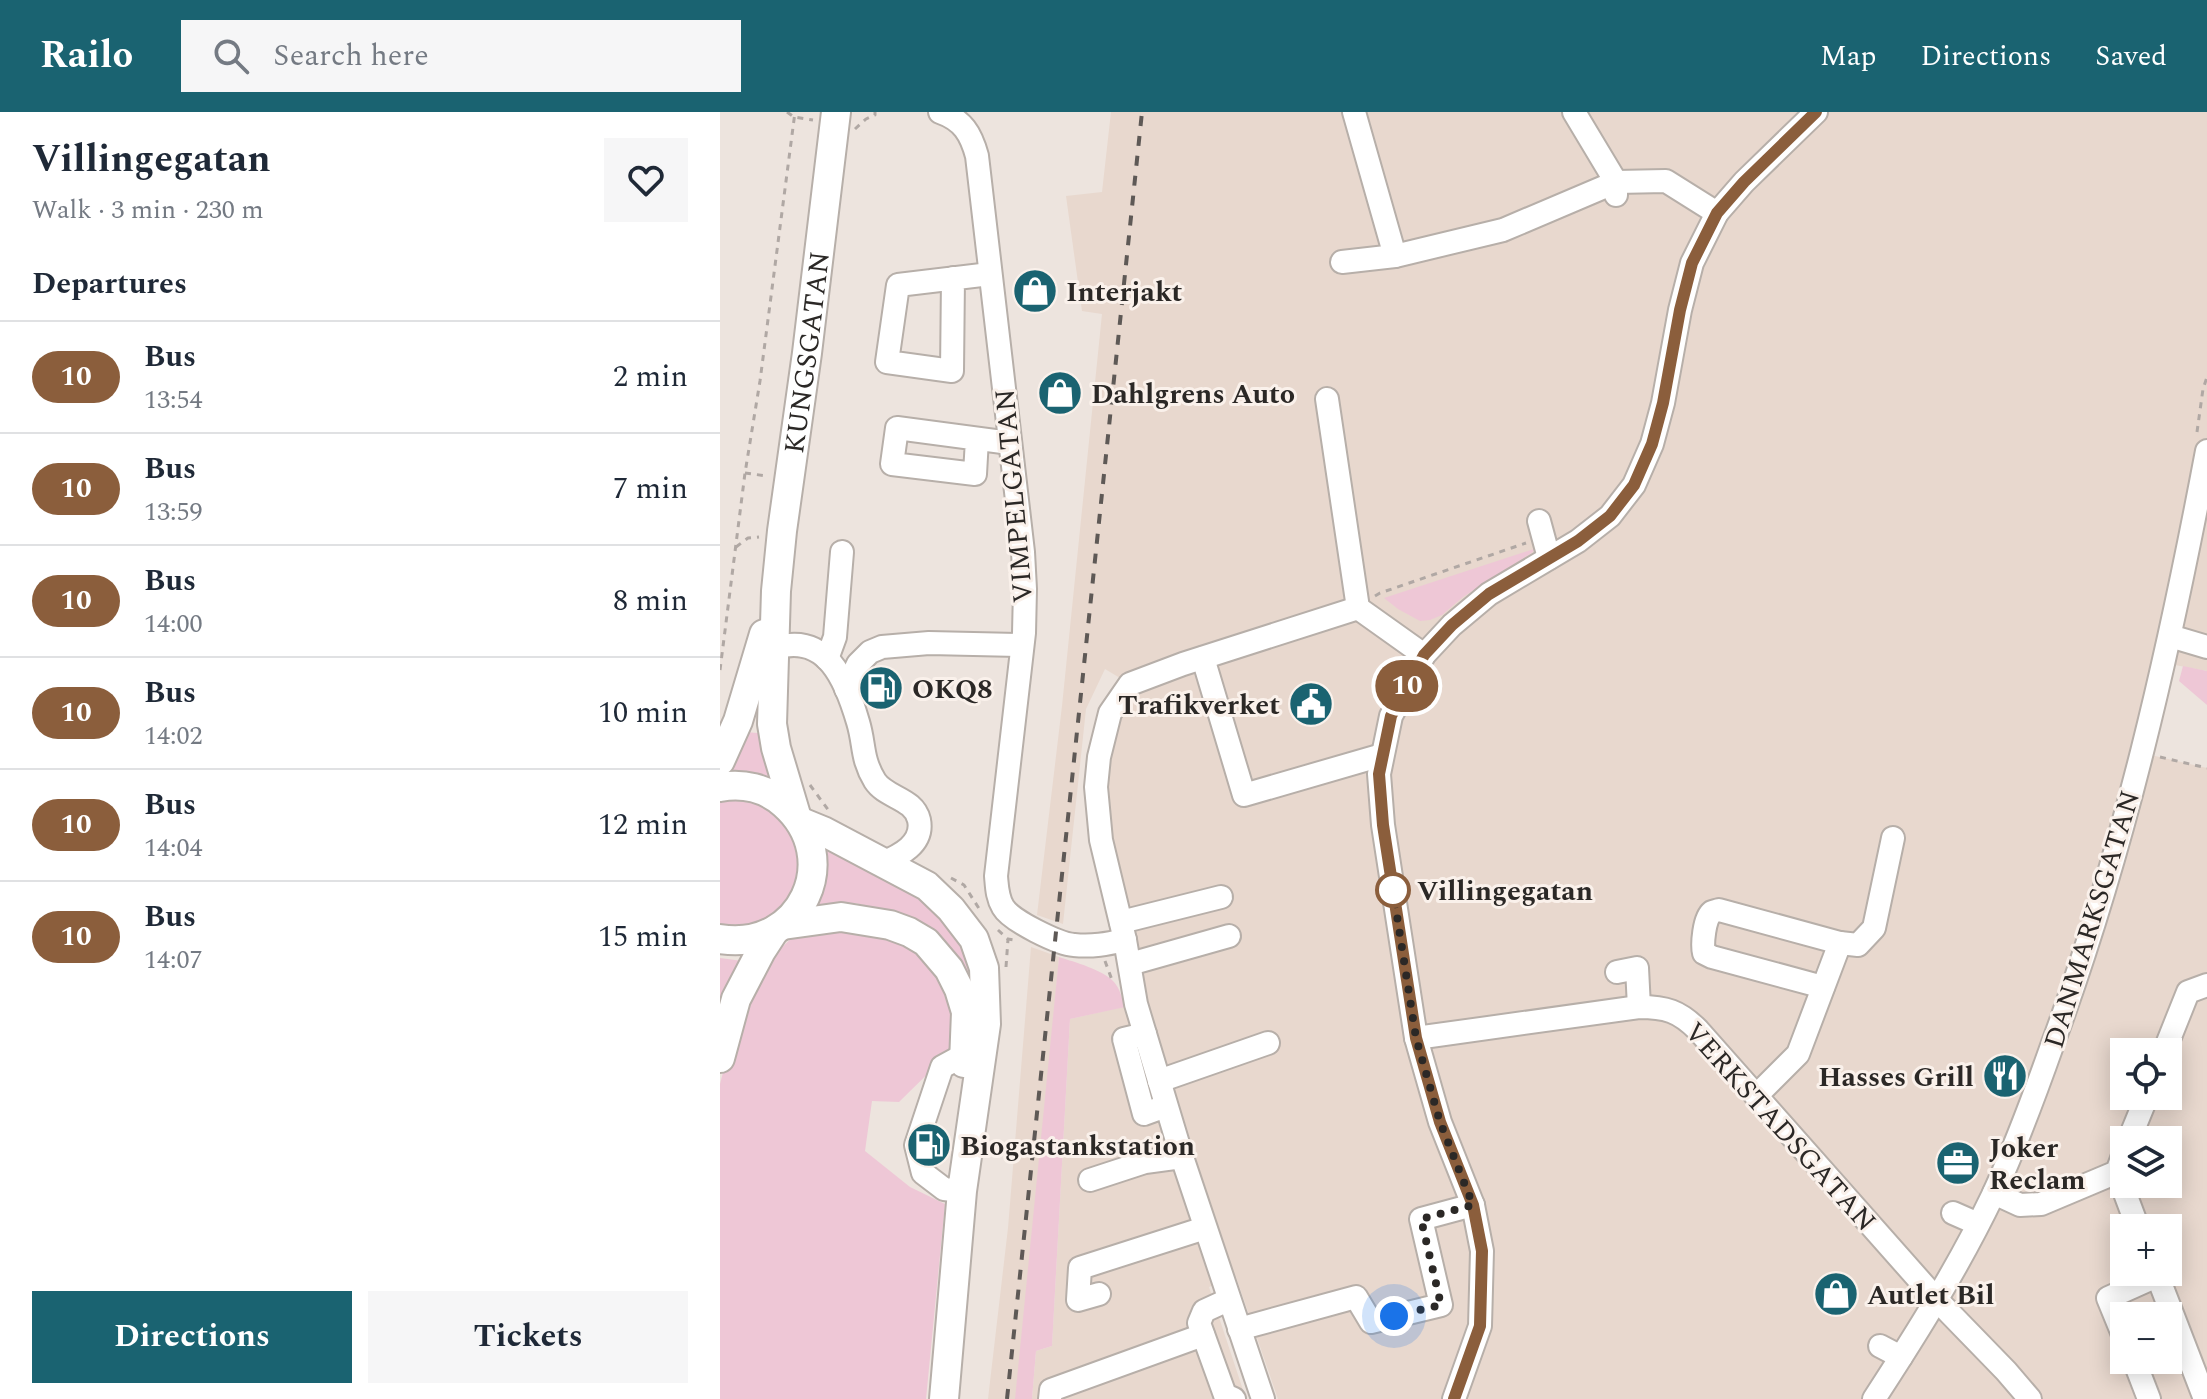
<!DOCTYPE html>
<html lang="en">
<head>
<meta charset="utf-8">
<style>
  body { margin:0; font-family:Spectral,serif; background:#f6f6f7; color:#1f2937; height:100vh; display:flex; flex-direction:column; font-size:30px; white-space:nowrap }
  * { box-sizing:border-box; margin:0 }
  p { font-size:26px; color:#747a83 }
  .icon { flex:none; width:44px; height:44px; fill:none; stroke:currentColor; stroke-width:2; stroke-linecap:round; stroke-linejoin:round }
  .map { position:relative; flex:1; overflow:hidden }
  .panel { display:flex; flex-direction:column; background:#fff; width:720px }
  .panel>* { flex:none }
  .badge { padding:0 16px; border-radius:26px; font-size:28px; line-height:52px }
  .controls { position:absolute; left:1390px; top:926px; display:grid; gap:16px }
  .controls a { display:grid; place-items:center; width:72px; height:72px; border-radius:0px; background:#fff; box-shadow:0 4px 20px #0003; font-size:40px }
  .you { position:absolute; width:40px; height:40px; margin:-20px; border:6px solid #fff; border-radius:50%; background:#1a73e8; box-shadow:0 0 0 12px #1a73e833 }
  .map>.badge { position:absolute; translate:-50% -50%; box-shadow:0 0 0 4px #fff }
  h2 { padding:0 32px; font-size:30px; line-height:72px }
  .round { display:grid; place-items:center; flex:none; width:84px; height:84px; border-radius:0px; background:#f6f6f7 }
  .summary { display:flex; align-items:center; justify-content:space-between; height:136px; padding:0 32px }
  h1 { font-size:38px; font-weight:700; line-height:60px }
  .cta { display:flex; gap:16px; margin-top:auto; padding:16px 32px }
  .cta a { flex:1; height:92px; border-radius:0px; background:#1a6371; color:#fff; font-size:32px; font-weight:700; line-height:92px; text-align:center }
  .cta a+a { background:#f6f6f7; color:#1f2937 }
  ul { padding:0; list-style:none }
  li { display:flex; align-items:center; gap:24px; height:112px; padding:0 32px; border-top:2px solid #e0e1e3 }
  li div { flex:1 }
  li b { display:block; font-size:30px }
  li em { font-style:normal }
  li .badge { min-width:88px; font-weight:700; text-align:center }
  header { display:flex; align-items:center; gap:48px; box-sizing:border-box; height:112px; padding:0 40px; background:#1a6371; color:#fff }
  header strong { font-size:38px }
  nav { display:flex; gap:44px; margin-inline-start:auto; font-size:28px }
  .search { width:560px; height:72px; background:#f6f6f7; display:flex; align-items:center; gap:20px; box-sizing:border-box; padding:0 28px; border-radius:0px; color:#747a83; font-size:30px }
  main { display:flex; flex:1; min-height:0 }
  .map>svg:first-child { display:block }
  .built { fill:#e8d8ce; fill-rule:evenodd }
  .green { fill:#eec7d6 }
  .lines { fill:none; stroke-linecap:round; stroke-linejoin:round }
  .minor-casing { stroke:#b7afa9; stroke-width:26 }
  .major-casing { stroke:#b7afa9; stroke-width:32 }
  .path { stroke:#b0a8a4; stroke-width:3; stroke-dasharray:6 6; stroke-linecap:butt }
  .minor { stroke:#fff; stroke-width:22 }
  .major { stroke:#fff; stroke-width:28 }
  .rail { stroke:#5e5956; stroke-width:4; stroke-dasharray:10 10; stroke-linecap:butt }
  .line-casing { stroke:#fff; stroke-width:18 }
  .line { stroke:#8b5e3c; stroke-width:12 }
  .walk { stroke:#2b2826; stroke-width:8; stroke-dasharray:0 14.4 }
  .stop-dot { fill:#fff; stroke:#8b5e3c; stroke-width:4 }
  .labels { text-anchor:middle; stroke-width:6; stroke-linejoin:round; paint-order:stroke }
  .poi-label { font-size:28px; font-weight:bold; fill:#2b2826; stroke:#faf1eb; text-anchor:start }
  .street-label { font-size:28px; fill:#2b2826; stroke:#faf1eb }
  .stop-label { font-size:28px; font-weight:bold; fill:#2b2826; stroke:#faf1eb; text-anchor:start }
</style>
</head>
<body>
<header>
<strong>Railo</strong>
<div class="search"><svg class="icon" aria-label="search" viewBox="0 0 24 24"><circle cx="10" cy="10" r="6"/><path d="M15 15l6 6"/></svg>Search here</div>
<nav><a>Map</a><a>Directions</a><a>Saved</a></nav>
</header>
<main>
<section class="panel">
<div class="summary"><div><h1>Villingegatan</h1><p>Walk · 3 min · 230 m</p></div><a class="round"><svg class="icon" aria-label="heart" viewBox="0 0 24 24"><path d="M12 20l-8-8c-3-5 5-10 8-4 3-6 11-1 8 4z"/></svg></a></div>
<h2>Departures</h2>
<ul>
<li><span class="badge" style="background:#8b5e3c;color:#fff">10</span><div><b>Bus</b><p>13:54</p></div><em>2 min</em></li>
<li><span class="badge" style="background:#8b5e3c;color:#fff">10</span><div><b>Bus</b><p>13:59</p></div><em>7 min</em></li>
<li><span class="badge" style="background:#8b5e3c;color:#fff">10</span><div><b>Bus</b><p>14:00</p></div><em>8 min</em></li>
<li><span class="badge" style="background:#8b5e3c;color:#fff">10</span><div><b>Bus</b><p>14:02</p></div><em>10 min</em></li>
<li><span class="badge" style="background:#8b5e3c;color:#fff">10</span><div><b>Bus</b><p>14:04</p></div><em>12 min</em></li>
<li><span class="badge" style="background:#8b5e3c;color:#fff">10</span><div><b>Bus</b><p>14:07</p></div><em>15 min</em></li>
</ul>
<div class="cta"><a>Directions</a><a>Tickets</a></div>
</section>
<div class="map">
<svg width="1487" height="1287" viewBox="0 0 1487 1287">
  <rect width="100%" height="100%" fill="#ede4de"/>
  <g class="built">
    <path d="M391,0H1487V559L1444,551L1422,641L1487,656V1287H558L516,1165L489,1175L526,1287H312L316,1239L332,1234L350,907L415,892L376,675L410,572L385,557L366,597L343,812L317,803L342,594L382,202L362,199L346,84L382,80ZM1404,940H1448V984H1404ZM1404,1028H1448V1072H1404ZM1404,1116H1448V1160H1404ZM1404,1204H1448V1248H1404Z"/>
    <path d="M311,835L339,845L326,995L296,1287H268L288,1116Z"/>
  </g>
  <g class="green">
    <path d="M814,437L813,440L743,485L722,503L710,508L700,509L678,497L664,486Z"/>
    <path d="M1463,554L1487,559V593L1459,569Z"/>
    <path d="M25,620L52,622L56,672L4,664Z"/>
    <path d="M9,688C32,690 60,695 73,717C80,729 82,748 86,762L66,805L0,823V691Z"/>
    <path d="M98,732L138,753L205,782L229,805L258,868L250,901L163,798L135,791L87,793Z"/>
    <path d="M119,811L176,827L204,846L223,867L240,930L179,990L152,989L145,1039L190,1075L225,1092L206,1287H0V972L20,896L58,839L77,821Z"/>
    <path d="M339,845C354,850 384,858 394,870C400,877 402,886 405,895L350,907L332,1234L316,1239L312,1287H295Z"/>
    <path d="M0,846L30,850L0,923Z"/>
  </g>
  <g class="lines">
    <g class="minor-casing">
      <g id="minor">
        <path d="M220,0C243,8 251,22 257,44L303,440L305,477L304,521L276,764C277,775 277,785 283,795C291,809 339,832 354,833C372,835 387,832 405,828"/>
        <path d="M634,0L675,144"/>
        <path d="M854,0L896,70V83"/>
        <path d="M622,150L675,144L783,118L896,70L946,69L997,101"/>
        <path d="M233,166L232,259L167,250L178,173L270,162"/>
        <path d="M607,287L638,496L704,543"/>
        <path d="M257,327L255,362L172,352L177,316L290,331"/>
        <path d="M819,409L829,446"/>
        <path d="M1450,524L1487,535"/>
        <path d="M55,536C107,520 126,569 138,610C145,633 141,646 155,669C166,686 194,686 199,708C204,732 179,744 162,751"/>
        <path d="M483,546L524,683L662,643"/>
        <path d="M107,547L115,525L122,440"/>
        <path d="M126,577L138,552L150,540L162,535L209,531L302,533"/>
        <path d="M401,810L501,785"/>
        <path d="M410,852L509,824"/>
        <path d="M897,860L917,856L919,895"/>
        <path d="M1103,875L992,845L984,841C982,833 984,806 992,800C994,799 996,799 999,798L1120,831"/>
        <path d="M425,922L404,927L424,1002L446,994"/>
        <path d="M696,926L919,895C946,895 959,899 978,918L1217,1188L1286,1259L1310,1287"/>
        <path d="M1444,940L1468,880L1487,873"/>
        <path d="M439,969L548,931"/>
        <path d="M1036,984L1078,942L1120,831L1138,833L1154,816L1173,726"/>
        <path d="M1409,1028L1427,984"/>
        <path d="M1397,1060L1418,1116"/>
        <path d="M370,1068L425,1050L462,1045"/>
        <path d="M242,1079L224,1077L203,1061L196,1033L222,955L244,943"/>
        <path d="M1274,1081L1300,1093L1321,1092L1397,1060L1404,1041"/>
        <path d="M1233,1101L1258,1112"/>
        <path d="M1436,1160L1485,1287"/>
        <path d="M379,1182L358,1188L360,1156L485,1116"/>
        <path d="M508,1188L484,1199L479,1211L505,1283L514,1287"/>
        <path d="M519,1217L636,1185L651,1210L721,1193L701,1107L753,1093"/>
        <path d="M1404,1225L1388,1186L1437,1164"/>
        <path d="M1160,1234L1181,1245"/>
        <path d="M1414,1248L1429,1287"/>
        <path d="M330,1287L331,1278L483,1223"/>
        <path d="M543,1287L462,1045L416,892L405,828L381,728L376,675L379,645L390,601L410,572L463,552L638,496"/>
        <path d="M734,1287L760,1214L762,1139L753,1093L720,1010L696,926L663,713L659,662L671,604L704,543L732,513L769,482L858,429L890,404L914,373L932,332L943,291L960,198L972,151L997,101L1024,70L1096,0"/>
        <path d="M1154,1287C1197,1221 1239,1154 1273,1083C1296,1034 1315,982 1333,931C1404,739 1449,540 1487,339"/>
      </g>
    </g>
    <g class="major-casing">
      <g id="major">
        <path d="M0,649L18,609L44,522"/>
        <path d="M0,675C23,671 46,676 64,692C125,746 81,840 0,827"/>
        <path id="s1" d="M76,703L56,636L52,612L56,479L62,419L87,241L116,0"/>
        <path d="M81,710L103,719L207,774L231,797L254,827L264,856L266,912L242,1079L224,1287"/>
        <path d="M63,813L121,805L170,813L189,820L206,830L229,857L239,877L246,900L244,951"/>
        <path d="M0,946L16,887L41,839L54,819"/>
      </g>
    </g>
    <g class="path">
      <path d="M67,0L74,5L93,8"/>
      <path d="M135,17L146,7L155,3V0"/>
      <path d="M1477,320L1483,277L1487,265"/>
      <path d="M25,361L47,364"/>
      <path d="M16,435L28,426L39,425"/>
      <path d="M655,484L660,481L806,431"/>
      <path d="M0,558L25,361L40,269L75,0"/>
      <path d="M1440,645L1487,656"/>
      <path d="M90,673L109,699"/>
      <path d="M231,766L244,773L260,798"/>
      <path d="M278,818L288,827L295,828"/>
      <path d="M385,849L392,868"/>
      <path d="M286,855L288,827"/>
    </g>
    <use href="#minor" class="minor"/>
    <use href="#major" class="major"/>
    <path class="rail" d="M287,1287L422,0"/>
  </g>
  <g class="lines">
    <g class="line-casing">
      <path id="line" d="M734,1287L760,1214L762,1139L753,1093L720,1010L696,926L663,713L659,662L671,604L704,543L732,513L769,482L858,429L890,404L914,373L932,332L943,291L960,198L972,151L997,101L1024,70L1096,0"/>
    </g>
    <use href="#line" class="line"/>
    <path class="walk" d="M673,778L696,926L720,1010L753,1093L701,1107L721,1193L674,1204"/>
  </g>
  <defs>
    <g id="shop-disc" transform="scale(2.3)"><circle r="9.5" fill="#1a6371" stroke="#faf1eb"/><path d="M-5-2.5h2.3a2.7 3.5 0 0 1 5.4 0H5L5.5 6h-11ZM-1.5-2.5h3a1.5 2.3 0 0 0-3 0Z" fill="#fff"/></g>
    <g id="fuel-disc" transform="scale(2.3)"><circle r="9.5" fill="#1a6371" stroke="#faf1eb"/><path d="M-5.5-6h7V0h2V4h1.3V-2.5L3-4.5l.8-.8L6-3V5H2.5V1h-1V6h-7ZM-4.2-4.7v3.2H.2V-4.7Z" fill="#fff"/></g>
    <g id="civic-disc" transform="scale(2.3)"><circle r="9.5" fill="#1a6371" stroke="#faf1eb"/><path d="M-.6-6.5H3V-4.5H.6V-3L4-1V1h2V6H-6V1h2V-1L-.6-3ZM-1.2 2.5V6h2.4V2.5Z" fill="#fff"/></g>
    <g id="restaurant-disc" transform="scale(2.3)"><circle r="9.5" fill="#1a6371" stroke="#faf1eb"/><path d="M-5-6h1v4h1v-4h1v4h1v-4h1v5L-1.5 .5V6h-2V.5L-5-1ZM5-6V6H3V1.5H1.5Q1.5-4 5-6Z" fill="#fff"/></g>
    <g id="office-disc" transform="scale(2.3)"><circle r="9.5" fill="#1a6371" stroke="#faf1eb"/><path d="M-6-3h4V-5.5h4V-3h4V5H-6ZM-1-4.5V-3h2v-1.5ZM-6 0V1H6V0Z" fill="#fff"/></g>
  </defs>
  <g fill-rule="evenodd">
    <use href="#shop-disc" x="315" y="179"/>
    <use href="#shop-disc" x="340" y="281"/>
    <use href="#fuel-disc" x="161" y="576"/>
    <use href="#civic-disc" x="591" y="592"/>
    <use href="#restaurant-disc" x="1285" y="964"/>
    <use href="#fuel-disc" x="209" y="1033"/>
    <use href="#office-disc" x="1238" y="1051"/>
    <use href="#shop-disc" x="1116" y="1182"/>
  </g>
  <circle class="stop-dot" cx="673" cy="778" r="16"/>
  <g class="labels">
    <g class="poi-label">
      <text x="346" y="189">Interjakt</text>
      <text x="371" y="291">Dahlgrens Auto</text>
      <text x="192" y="586">OKQ8</text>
      <text x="560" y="602" text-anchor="end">Trafikverket</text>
      <text x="1254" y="974" text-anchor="end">Hasses Grill</text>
      <text x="240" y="1043">Biogastankstation</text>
      <text x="1269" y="1045">Joker<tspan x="1269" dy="32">Reclam</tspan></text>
      <text x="1147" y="1192">Autlet Bil</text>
    </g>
    <g class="street-label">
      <text dy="10" stroke="none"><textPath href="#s1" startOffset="468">KUNGSGATAN</textPath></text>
      <text transform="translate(293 384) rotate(-95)" y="10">VIMPELGATAN</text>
      <text transform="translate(1371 807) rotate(-73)" y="10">DANMARKSGATAN</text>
      <text transform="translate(1061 1014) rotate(48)" y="10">VERKSTADSGATAN</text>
    </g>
    <g class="stop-label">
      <text x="697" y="788">Villingegatan</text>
    </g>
  </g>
</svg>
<div class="controls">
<a><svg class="icon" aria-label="locate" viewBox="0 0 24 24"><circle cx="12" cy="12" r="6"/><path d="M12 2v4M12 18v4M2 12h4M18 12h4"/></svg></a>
<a><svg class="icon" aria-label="layers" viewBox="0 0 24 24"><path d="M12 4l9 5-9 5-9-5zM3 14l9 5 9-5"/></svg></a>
<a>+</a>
<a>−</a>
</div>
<div class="you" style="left:674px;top:1204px"></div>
<b class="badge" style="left:687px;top:574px;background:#8b5e3c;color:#fff">10</b>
</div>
</main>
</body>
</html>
